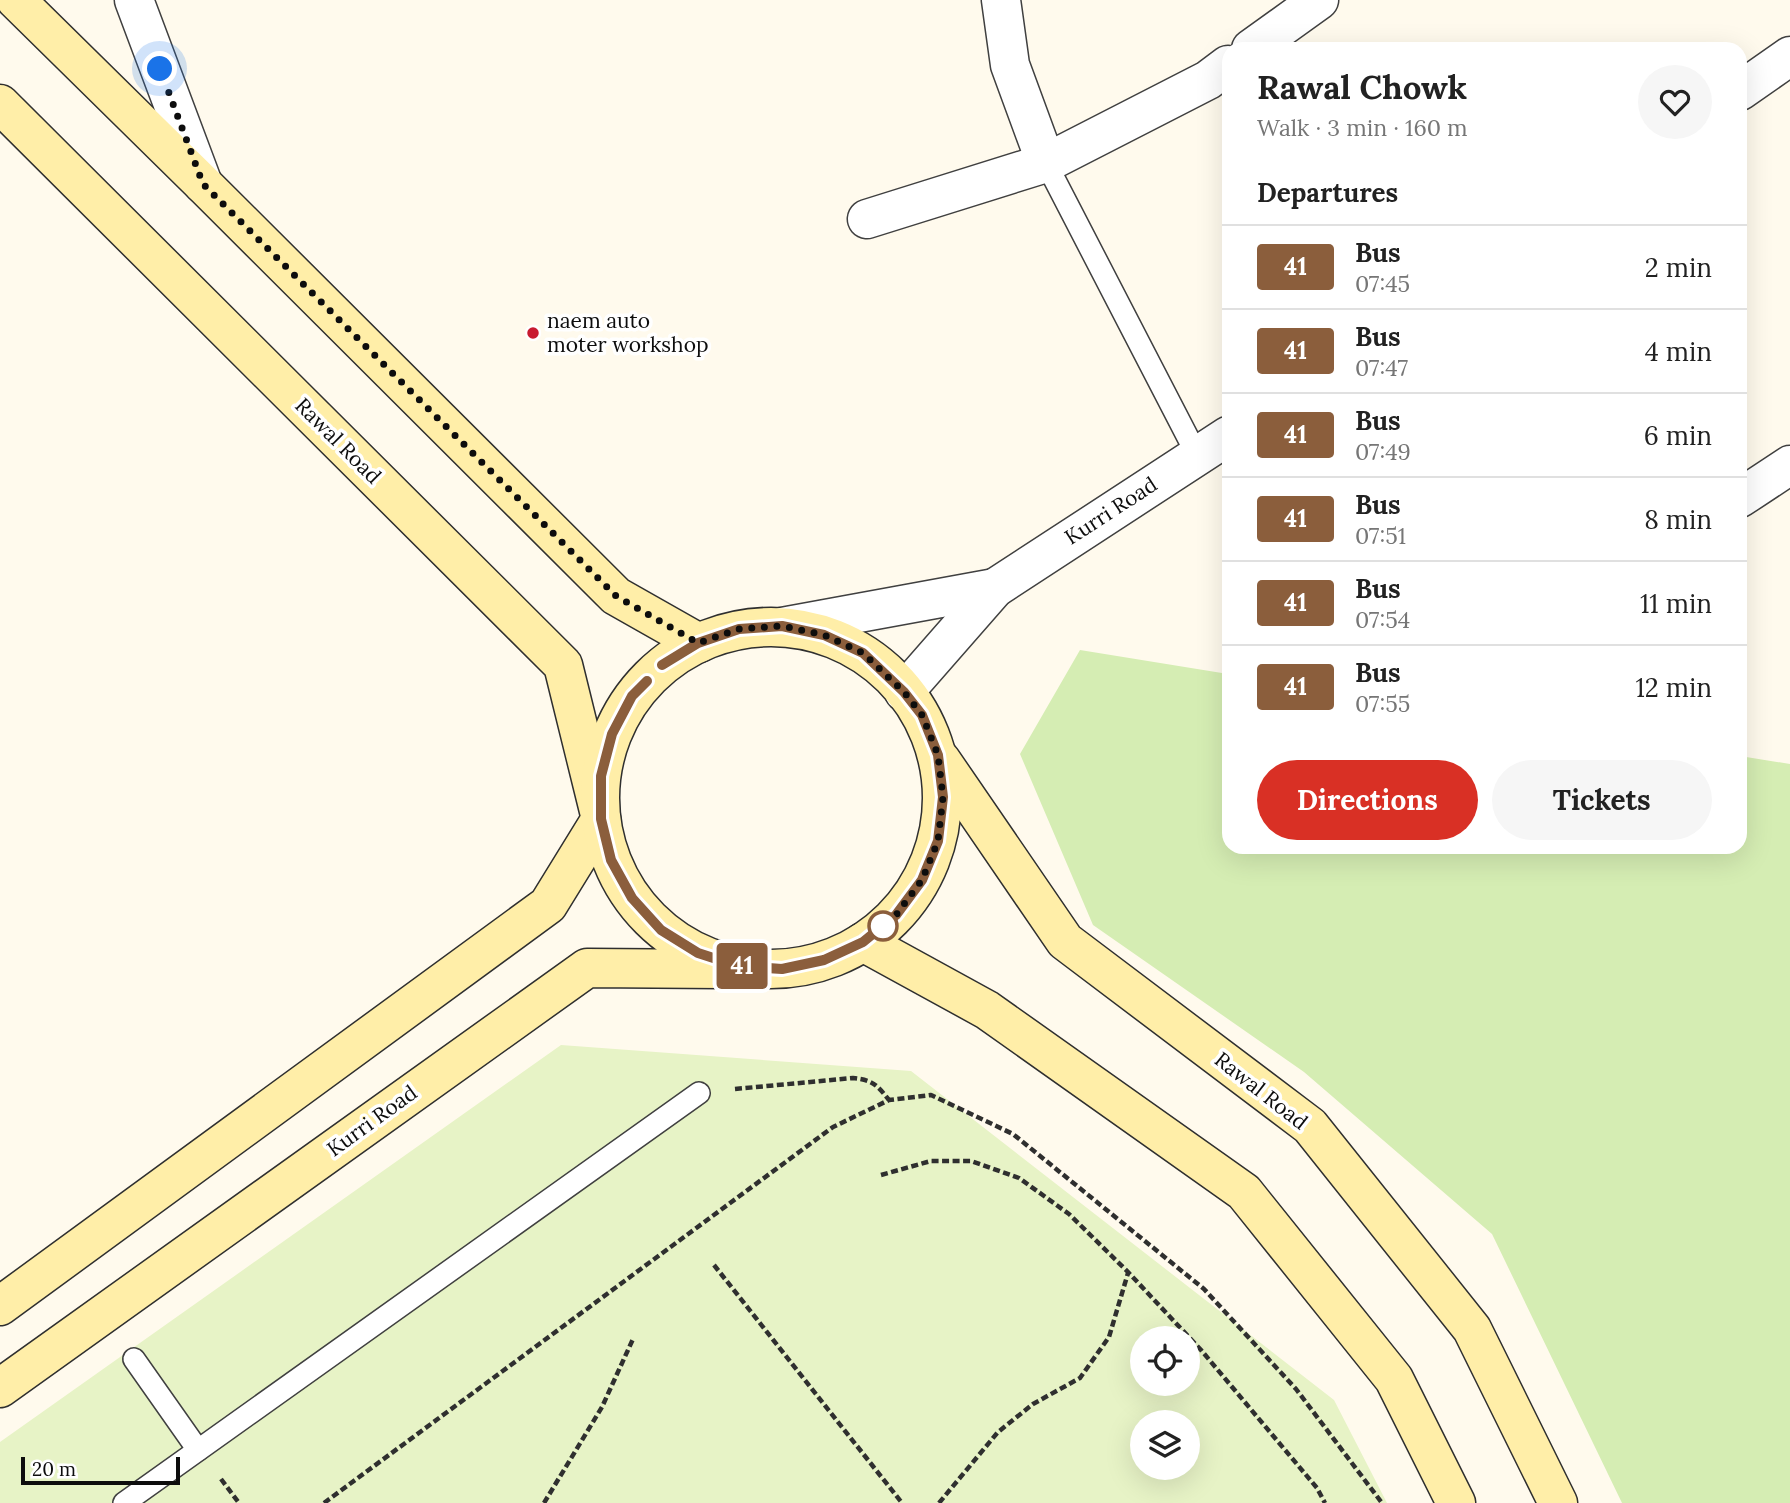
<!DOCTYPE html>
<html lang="en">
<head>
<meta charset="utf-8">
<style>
  body { margin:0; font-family:Lora,serif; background:#f6f6f6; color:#222; height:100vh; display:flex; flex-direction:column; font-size:26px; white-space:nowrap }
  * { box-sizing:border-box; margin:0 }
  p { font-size:23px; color:#767676 }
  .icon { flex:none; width:38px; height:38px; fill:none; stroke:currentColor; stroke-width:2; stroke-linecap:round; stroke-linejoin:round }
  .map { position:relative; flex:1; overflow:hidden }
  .sheet { position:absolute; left:1222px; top:42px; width:525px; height:812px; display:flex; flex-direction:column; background:#fff; border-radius:21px; box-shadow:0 7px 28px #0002 }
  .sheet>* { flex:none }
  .badge { padding:0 14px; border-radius:5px; font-size:24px; line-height:46px }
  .buttons { position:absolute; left:1130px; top:1326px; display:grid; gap:14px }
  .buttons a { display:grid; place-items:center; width:70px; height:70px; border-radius:50%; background:#fff; box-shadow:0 7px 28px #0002; font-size:35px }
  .scale { position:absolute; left:21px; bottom:18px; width:159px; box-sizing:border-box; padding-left:7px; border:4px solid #0d0d0d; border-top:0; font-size:19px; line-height:24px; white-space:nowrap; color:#0d0d0d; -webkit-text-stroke:5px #fff; paint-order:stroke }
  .you { position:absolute; width:35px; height:35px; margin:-18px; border:5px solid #fff; border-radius:50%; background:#1a73e8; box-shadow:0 0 0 10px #1a73e833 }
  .map>.badge { position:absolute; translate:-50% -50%; box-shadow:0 0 0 4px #fff }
  h2 { padding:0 35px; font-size:26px; line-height:63px }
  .round { display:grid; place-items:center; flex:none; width:74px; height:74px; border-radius:37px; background:#f6f6f6 }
  .summary { display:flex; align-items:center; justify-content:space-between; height:119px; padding:0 35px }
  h1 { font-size:33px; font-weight:700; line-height:52px }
  .action { display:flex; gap:14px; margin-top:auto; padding:14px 35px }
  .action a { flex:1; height:80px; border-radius:42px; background:#d93025; color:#fff; font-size:28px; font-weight:700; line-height:80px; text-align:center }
  .action a+a { background:#f6f6f6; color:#222 }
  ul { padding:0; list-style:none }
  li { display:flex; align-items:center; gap:21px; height:84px; padding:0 35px; border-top:2px solid #e0e0e0 }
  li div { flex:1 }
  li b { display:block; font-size:26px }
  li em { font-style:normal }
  li .badge { min-width:77px; font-weight:700; text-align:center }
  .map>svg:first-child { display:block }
  .green { fill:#d5edb3 }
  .pitch { fill:#e7f3c6; fill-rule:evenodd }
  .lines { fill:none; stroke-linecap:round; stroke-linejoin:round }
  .service-casing { stroke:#404040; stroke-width:24 }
  .minor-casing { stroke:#404040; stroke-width:41 }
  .tertiary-casing { stroke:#404040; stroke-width:41 }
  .secondary-casing { stroke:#2f2f2f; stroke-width:41 }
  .path { stroke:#2f2f2f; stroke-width:4.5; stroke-dasharray:7 3.5; stroke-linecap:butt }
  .service { stroke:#fff; stroke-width:21 }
  .minor { stroke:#fff; stroke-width:38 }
  .tertiary { stroke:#fff; stroke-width:38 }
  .secondary { stroke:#ffeea8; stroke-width:38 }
  .line-casing { stroke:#fff; stroke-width:16 }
  .line { stroke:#8b5e3c; stroke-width:10 }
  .walk { stroke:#0d0d0d; stroke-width:7; stroke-dasharray:0 12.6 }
  .poi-dot { fill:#c81a30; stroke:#fff; stroke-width:2.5 }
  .stop-dot { fill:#fff; stroke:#8b5e3c; stroke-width:3.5 }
  .labels { text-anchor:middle; stroke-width:7; stroke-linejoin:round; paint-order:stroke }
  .poi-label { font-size:21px; fill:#0d0d0d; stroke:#fff; text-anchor:start }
  .street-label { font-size:21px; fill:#0d0d0d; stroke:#fff }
</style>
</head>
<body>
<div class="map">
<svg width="1790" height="1503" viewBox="0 0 1790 1503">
  <rect width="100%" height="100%" fill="#fffaed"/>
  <path class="green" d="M1080,650L1228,674V847H1740V756L1790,764V1503H1622L1492,1234L1304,1072L1093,925L1020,754Z"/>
  <path class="pitch" d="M561,1045L911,1071L1334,1400L1387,1503H0V1442ZM1143,1339H1188V1384H1143ZM1143,1423H1188V1468H1143Z"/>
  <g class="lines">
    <g class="service-casing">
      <g id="service">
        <path d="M1046,163L1197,455"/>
        <path d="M134,1359L198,1450"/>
        <path d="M124,1503L699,1093"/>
      </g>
    </g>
    <g class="minor-casing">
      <g id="minor">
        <path d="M134,0L203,184"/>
        <path d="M1001,0L1010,65L1046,163"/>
        <path d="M1251,49L1319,0"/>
        <path d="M867,219L1046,163L1208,80L1228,65"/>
        <path d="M1740,498L1790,465"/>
      </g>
    </g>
    <g class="tertiary-casing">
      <g id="tertiary">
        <path d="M1740,91L1790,56"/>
        <path d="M782,627L995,588"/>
        <path d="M904,692L995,588L1228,436"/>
      </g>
    </g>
    <g class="secondary-casing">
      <g id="secondary">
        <path d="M16,0L203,184L616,596L699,643"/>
        <path d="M0,104L563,665L601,819L548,905L0,1306"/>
        <circle cx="771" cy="798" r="171"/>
        <path d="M941,760L1065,941L1310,1126L1472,1329L1558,1503"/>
        <path d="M863,942L987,1010L1244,1192L1394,1379L1456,1503"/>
        <path d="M0,1388L587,968L723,969"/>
      </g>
    </g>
    <g class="path">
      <path d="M735,1089L853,1078C873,1080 877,1085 889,1100"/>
      <path d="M881,1175L931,1161H971L1019,1178L1069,1214L1128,1272L1201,1350L1317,1488L1325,1503"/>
      <path d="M714,1265L902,1503"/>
      <path d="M221,1479L239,1503"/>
      <path d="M324,1503L833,1127L889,1100L931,1095L1013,1134L1204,1289L1296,1389L1382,1503"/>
      <path d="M544,1503L602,1407L633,1339"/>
      <path d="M939,1503L998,1432L1033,1404L1080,1378L1109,1337L1128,1273"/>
    </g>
    <use href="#service" class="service"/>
    <use href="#minor" class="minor"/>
    <use href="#tertiary" class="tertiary"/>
    <use href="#secondary" class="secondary"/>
  </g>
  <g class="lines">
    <g class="line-casing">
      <path id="line" d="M647,681L632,696L612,734L601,776V819L611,860L632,898L661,930L698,953L738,966L782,969L824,960L863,942L896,915L922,880L938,841L943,797L938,755L922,715L904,692L863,653L824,635L782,626L739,629L698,643L662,665"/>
    </g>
    <use href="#line" class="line"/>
    <path class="walk" d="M160,69L203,184L616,596L698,643L739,629L782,626L824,635L863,653L904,692L922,715L938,755L943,797L938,841L922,880L896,915L880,928L883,926"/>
  </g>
  <circle class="poi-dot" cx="533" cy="333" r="7"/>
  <circle class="stop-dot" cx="883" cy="926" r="14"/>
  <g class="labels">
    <g class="poi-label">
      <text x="547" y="328">naem auto<tspan x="547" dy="24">moter workshop</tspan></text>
    </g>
    <g class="street-label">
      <text transform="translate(338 441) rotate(45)" y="7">Rawal Road</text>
      <text transform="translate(1111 511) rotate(-33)" y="7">Kurri Road</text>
      <text transform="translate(1261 1091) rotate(38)" y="7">Rawal Road</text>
      <text transform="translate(372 1121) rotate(-36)" y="7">Kurri Road</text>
    </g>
  </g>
</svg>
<div class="buttons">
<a><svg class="icon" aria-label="locate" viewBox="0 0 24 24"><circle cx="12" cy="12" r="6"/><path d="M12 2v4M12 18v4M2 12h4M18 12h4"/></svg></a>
<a><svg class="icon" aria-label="layers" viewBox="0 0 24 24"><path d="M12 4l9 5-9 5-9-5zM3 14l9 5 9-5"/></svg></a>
</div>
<div class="scale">20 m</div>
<div class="you" style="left:160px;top:69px"></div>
<b class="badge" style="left:742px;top:966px;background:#8b5e3c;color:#fff">41</b>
<section class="sheet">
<div class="summary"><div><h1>Rawal Chowk</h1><p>Walk · 3 min · 160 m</p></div><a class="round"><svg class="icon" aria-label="heart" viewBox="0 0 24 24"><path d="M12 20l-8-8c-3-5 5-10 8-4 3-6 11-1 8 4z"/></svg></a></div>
<h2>Departures</h2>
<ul>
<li><span class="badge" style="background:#8b5e3c;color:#fff">41</span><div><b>Bus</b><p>07:45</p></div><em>2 min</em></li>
<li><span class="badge" style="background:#8b5e3c;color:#fff">41</span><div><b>Bus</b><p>07:47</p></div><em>4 min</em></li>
<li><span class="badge" style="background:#8b5e3c;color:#fff">41</span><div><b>Bus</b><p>07:49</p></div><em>6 min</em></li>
<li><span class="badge" style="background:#8b5e3c;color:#fff">41</span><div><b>Bus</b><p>07:51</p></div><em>8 min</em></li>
<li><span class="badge" style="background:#8b5e3c;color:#fff">41</span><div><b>Bus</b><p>07:54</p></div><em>11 min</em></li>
<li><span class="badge" style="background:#8b5e3c;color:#fff">41</span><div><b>Bus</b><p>07:55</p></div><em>12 min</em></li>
</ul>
<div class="action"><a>Directions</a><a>Tickets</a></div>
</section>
</div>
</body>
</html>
